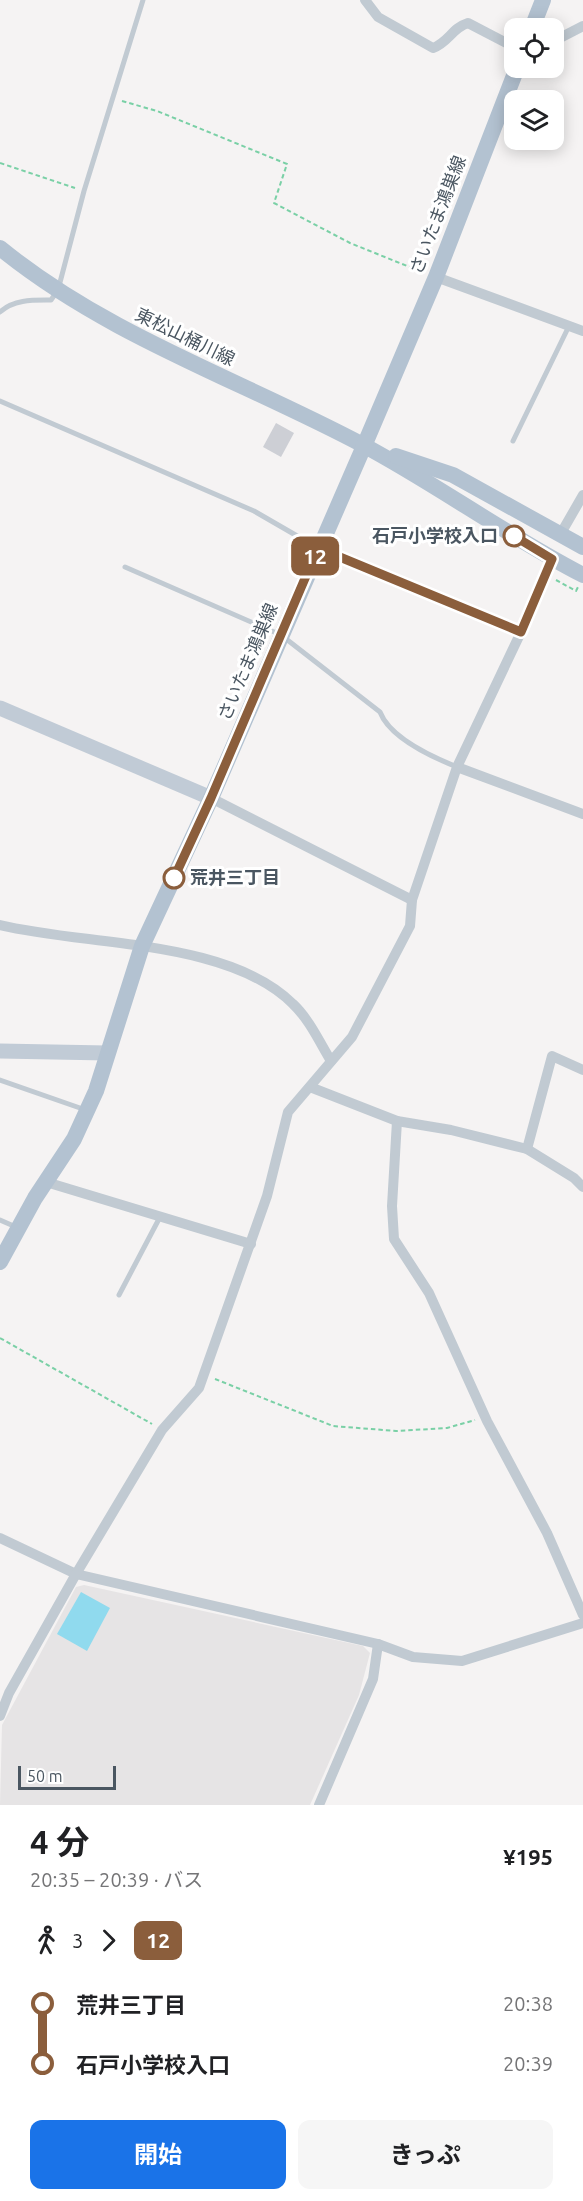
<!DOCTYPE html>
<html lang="ja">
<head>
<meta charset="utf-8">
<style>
  body { margin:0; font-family:Ubuntu,"Noto Sans JP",sans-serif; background:#f6f6f6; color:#202124; height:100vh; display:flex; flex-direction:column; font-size:22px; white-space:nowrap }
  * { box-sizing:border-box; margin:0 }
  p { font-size:20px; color:#757577 }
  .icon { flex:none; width:33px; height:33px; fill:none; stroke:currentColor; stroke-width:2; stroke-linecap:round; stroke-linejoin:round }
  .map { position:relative; height:1805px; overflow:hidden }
  .side { display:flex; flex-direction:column; background:#fff; flex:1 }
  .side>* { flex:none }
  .badge { padding:0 12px; border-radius:9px; font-size:21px; line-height:39px }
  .tools { position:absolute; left:504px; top:18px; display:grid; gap:12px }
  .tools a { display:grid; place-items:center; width:60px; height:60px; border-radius:12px; background:#fff; box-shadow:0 3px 15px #0003; font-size:30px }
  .scale { position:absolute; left:18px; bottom:15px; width:98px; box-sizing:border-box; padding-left:6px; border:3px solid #4a5661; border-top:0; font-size:16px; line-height:21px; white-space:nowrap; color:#4a5661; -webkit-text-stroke:4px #fff; paint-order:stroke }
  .map>.badge { position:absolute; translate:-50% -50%; box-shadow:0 0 0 3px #fff }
  .legs { display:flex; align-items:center; gap:9px; height:66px; padding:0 30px; font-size:20px }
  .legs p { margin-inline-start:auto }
  .head { display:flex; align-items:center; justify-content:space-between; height:102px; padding:0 30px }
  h1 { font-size:33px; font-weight:700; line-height:45px }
  .action { display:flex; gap:12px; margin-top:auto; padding:12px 30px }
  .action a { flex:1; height:69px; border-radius:12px; background:#1a73e8; color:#fff; font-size:24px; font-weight:700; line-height:69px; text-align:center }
  .action a+a { background:#f6f6f6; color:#202124 }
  ul { padding:0 30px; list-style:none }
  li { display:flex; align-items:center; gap:21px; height:60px; font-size:22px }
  li i { display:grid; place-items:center; width:9px; height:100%; margin:0 8px; background:currentColor }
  li i::after { content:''; width:15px; height:15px; margin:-8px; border:4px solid; border-radius:50%; background:#fff }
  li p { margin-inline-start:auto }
  li:first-child i { background:linear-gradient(#0000 50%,currentColor 0) }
  li:last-child i { background:linear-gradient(currentColor 50%,#0000 0) }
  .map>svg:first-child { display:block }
  .education { fill:#e6e4e5 }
  .water { fill:#90daee }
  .building { fill:#cdcfd5 }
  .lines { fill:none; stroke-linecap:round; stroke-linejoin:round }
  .path { stroke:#7ad0a6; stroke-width:2; stroke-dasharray:4.5 3; stroke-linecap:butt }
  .lane { stroke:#c1cad2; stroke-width:5 }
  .street { stroke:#c1cad2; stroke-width:10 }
  .secondary { stroke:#c1cbd6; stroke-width:15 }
  .primary { stroke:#b3c2d1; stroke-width:16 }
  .line-1-casing { stroke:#fff; stroke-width:14 }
  .line-1 { stroke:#8b5e3c; stroke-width:9 }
  .stop-1-dot { fill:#fff; stroke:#8b5e3c; stroke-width:3 }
  .labels { text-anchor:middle; stroke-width:6; stroke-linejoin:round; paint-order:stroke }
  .street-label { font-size:18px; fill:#4a5661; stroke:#fff }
  .stop-label { font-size:18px; font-weight:bold; fill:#4a5661; stroke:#fff; text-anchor:end }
</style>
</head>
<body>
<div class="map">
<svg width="583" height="1805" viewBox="0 0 583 1805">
  <rect width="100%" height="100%" fill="#f5f3f3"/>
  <path class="education" d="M84,1585L363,1646L370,1653L359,1695L310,1805H0L2,1725L76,1587Z"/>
  <path class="water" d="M81,1592L110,1608L87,1651L57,1634Z"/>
  <path class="building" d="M276,423L294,433L281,457L263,447Z"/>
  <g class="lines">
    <g class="path">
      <path d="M122,101L157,111L287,164L274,203L350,243L422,272"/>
      <path d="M0,163L75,188"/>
      <path d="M556,580L576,591L578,587"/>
      <path d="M0,1338L152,1424"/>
      <path d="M215,1379L333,1426L396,1431L447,1428L475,1420"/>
    </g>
    <g class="lane">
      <path d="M0,312C14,299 34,300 51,300L58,290L84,191L143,0"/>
      <path d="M0,401L254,511L318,548L521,632"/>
      <path d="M513,441L569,326"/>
      <path d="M125,567L281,635L380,712C390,738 432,757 457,767"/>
      <path d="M0,1080L80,1108"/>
      <path d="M0,1220L16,1227"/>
      <path d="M119,1295L160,1217"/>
    </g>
    <g class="street">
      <path d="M365,0L378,17L433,48C449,42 452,28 468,23L514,47"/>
      <path d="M554,41L583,26"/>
      <path d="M436,277L583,331"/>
      <path d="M560,535L583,495"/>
      <path d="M457,767L583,814"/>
      <path d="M211,798L412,900"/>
      <path d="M0,925C87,946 228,939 293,1004C309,1019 320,1043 331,1061"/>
      <path d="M310,1087L397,1121L451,1130L527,1149L574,1178L583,1187"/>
      <path d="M397,1121L392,1206L394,1239L429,1293L487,1421L547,1533L583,1615"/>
      <path d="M527,1149L552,1056L583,1070"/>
      <path d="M46,1182L251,1244"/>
      <path d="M0,1538L76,1574L378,1644L413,1657L462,1661L583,1623"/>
      <path d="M0,1716L9,1693L76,1574L162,1430L199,1388L267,1196L288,1112L352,1037L410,926L412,900L457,767L521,632L552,559"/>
      <path d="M319,1805L373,1679L378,1644"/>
    </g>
    <g class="secondary">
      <path d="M0,708L211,798"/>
      <path d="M0,1051L107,1053"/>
    </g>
    <g class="primary">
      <path d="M532,28L543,0"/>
      <path d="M0,248C108,336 241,380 363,445C438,485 507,536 583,575"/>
      <path d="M396,456L453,475L583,547"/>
      <path d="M0,1262L35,1198L74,1139L96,1091L142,946L211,798L364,446L436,277L517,68"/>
    </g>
  </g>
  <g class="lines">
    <g class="line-1-casing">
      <path id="line-1" d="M174,878L211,798L318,548L521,632L552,559L514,536"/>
    </g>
    <use href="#line-1" class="line-1"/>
  </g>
  <g class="stop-1-dot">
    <circle cx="514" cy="536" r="10"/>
    <circle cx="174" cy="878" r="10"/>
  </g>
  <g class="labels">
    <g class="street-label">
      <text transform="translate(438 215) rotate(-69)" y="6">さいたま鴻巣線</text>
      <text transform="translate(185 337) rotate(26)" y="6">東松山桶川線</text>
      <text transform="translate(248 662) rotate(-67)" y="6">さいたま鴻巣線</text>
    </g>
    <g class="stop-label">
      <text x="498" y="542">石戸小学校入口</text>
      <text x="190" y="884" text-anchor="start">荒井三丁目</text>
    </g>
  </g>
</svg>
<div class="tools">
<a><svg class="icon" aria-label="locate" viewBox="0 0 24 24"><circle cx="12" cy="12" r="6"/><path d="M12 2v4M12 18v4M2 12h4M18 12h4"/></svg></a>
<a><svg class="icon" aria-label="layers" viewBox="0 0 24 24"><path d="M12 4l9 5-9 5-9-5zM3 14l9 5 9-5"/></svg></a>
</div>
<div class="scale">50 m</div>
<b class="badge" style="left:315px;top:556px;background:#8b5e3c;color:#fff">12</b>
</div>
<section class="side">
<div class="head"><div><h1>4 分</h1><p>20:35 – 20:39 · バス</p></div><b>¥195</b></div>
<div class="legs"><svg class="icon" aria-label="walk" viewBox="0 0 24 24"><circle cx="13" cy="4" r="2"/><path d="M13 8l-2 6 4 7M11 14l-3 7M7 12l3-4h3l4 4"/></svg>3<svg class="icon" aria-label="forward" viewBox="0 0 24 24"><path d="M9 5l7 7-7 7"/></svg><b class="badge" style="background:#8b5e3c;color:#fff">12</b></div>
<ul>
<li><i style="color:#8b5e3c"></i><b>荒井三丁目</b><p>20:38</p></li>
<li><i style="color:#8b5e3c"></i><b>石戸小学校入口</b><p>20:39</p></li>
</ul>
<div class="action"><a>開始</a><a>きっぷ</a></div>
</section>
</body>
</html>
